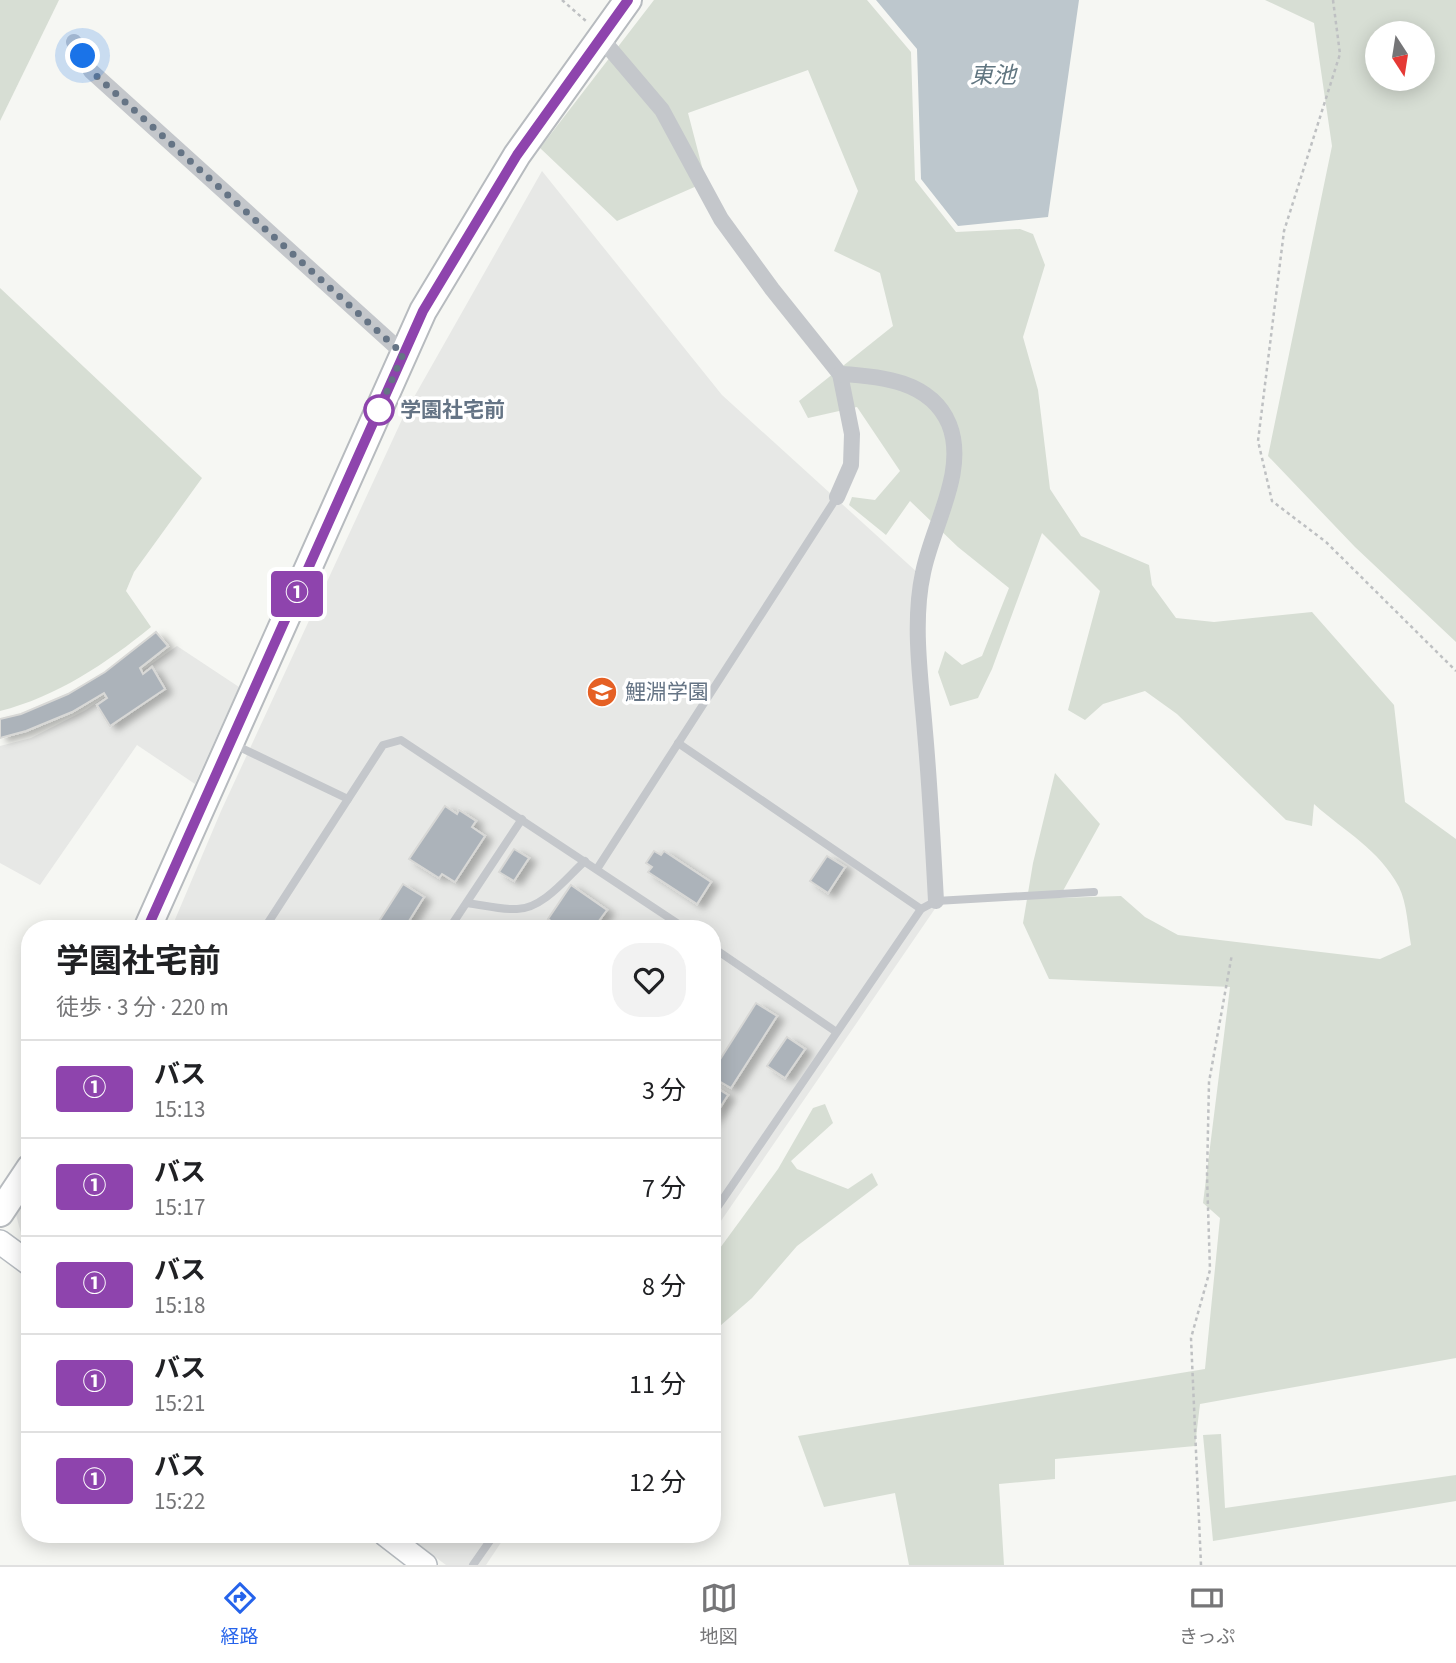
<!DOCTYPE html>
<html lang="ja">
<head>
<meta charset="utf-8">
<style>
  body { margin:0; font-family:"Source Sans 3","Noto Sans JP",sans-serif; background:#f2f2f2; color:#202124; height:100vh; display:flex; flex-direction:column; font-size:26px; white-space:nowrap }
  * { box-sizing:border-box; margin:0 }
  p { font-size:23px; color:#757577 }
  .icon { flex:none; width:38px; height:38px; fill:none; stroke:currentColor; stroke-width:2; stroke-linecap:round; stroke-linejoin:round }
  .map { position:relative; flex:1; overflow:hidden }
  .drawer { position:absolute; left:21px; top:920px; width:700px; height:623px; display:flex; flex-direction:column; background:#fff; border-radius:28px; box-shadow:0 4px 18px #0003 }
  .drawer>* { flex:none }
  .badge { padding:0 14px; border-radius:5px; font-size:24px; line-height:46px }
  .needle { width:46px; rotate:168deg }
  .tools { position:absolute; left:1365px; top:21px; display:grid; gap:14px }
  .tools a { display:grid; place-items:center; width:70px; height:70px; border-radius:50%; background:#fff; box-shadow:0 4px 18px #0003; font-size:35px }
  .you { position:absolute; width:35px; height:35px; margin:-18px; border:5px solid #fff; border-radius:50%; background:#1a73e8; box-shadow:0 0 0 10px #1a73e833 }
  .map>.badge { position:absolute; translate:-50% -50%; box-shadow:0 0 0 4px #fff }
  .round { display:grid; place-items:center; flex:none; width:74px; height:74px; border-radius:28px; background:#f2f2f2 }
  .head { display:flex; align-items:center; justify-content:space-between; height:119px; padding:0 35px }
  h1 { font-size:33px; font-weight:700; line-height:52px }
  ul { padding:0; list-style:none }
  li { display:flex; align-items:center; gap:21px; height:98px; padding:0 35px; border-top:2px solid #e0e0e0 }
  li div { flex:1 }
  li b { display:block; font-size:26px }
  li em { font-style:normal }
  li .badge { min-width:77px; font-weight:700; text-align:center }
  .menu { display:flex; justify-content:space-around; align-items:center; height:98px; border-top:2px solid #e0e0e0; background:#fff; font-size:19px; color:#757577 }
  .menu a { display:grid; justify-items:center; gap:4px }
  .menu .selected { color:#2563eb }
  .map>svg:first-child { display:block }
  .built { fill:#e7e8e6 }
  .green { fill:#d7ded4; fill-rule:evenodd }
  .water { fill:#bdc7cd }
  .building { fill:#acb3ba; stroke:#d8d8d6; stroke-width:2; filter:url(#shadow) }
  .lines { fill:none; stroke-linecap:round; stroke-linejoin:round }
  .secondary-casing { stroke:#b6bbc0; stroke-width:26 }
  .primary-casing { stroke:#b7bbbf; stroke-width:30 }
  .path { stroke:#bec0c2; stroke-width:2.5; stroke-dasharray:3.5 3.5; stroke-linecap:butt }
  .lane { stroke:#c4c7cb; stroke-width:8 }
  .street { stroke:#c4c7cb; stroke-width:16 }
  .secondary { stroke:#fff; stroke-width:23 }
  .primary { stroke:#fff; stroke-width:26 }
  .line-casing { stroke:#fff; stroke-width:16 }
  .line { stroke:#8e44ad; stroke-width:10 }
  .walk { stroke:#657485; stroke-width:7; stroke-dasharray:0 12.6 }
  .stop-dot { fill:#fff; stroke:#8e44ad; stroke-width:3.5 }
  .labels { text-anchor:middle; stroke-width:7; stroke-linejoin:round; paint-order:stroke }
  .stop-label { font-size:21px; font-weight:bold; fill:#657485; stroke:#fff; text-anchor:start }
  .poi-label { font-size:21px; fill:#657485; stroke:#fff; text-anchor:start }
  .water-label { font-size:23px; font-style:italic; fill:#617681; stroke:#fff }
</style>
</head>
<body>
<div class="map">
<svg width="1456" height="1565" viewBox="0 0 1456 1565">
  <defs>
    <filter id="shadow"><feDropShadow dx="7" dy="4" stdDeviation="3.5" flood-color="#0004"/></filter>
  </defs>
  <rect width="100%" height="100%" fill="#f6f7f3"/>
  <g class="built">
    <path d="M542,171L722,395L918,573L943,897L712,1234V929H171L221,811L405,413Z"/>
    <path d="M177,646L239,687L195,784L137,745L40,885L0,863V746L31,738L86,710Z"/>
    <path d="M30,1193V1239L21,1233L16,1215Z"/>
    <path d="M406,1535H506L486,1565H446Z"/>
  </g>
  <g class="green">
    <path d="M0,0H59L0,121Z"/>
    <path d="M654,0H867L911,52L915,180L956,232L1020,229L1033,234L1045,265L1023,337L1038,390L1050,489L1081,536L1149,565L1152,585L1176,618L1214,622L1312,612L1394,705L1405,802L1456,839V1358L1200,1404L1195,1446L1055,1459V1479L999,1484L1004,1565H909L895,1493L824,1507L798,1436L1205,1369L1220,1218L1203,1203L1230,987L1049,979L1023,923L1033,863L1055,773L1100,824L1059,898L1121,896L1145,917L1178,935L1380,959L1411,945C1408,928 1407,903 1399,887C1379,849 1345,832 1314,804L1312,826L1286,820L1177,714L1145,691L1103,704L1085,720L1068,710L1100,591L1042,533L992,669L978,698L950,706L938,672L945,651L962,665L982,656L1009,588L958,547L910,501L886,535L849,505L852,497L875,500L900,471L857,407L808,418L799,401L893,326L880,273L834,251L858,191L808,70L688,113L706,182L617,221L540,148Z"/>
    <path d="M1265,0H1456V642L1355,547L1268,456L1332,146L1314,23ZM1377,33H1423V79H1377Z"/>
    <path d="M0,288L202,478L134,572L126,591L151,627C107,663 56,697 0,711Z"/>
    <path d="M825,1104L833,1123L791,1161L797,1169L848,1189L872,1173L878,1185L797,1246L752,1298L712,1333V1259L778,1169L813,1108Z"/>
    <path d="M1221,1434L1225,1508L1456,1475V1501L1213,1541L1203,1435Z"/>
  </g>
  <path class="water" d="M876,0H1079L1048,217L958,226L921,179L917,49Z"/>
  <g class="building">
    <path d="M156,632L168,646L140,668L143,674L152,667L165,689L110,726L97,705L107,698L104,693L72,712L26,731L0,738V719L21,714L68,694L105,672Z"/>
    <path d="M445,806L457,814L459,810L476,821L472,827L485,836L455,882L442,874L439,878L409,859Z"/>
    <path d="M514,849L529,858L514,881L499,872Z"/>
    <path d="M654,851L661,855L664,851L711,882L697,904L648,872L652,867L646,863Z"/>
    <path d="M827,856L845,867L828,893L810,881Z"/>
    <path d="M403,884L424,897L404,929H374Z"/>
    <path d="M571,885L607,910L593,929H563L548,919Z"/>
    <path d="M756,1003L777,1016L731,1088L712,1077V1072Z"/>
    <path d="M787,1037L805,1049L785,1078L767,1066Z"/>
    <path d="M712,1085L728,1095L712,1120Z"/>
  </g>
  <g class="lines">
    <g class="secondary-casing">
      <g id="secondary">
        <path d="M0,1242L30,1264"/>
        <path d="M386,1535L425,1565"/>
      </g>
    </g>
    <g class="primary-casing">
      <g id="primary">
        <path d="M147,929L423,311L517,155L628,0"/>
        <path d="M0,1213L30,1168"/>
      </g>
    </g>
    <g class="path">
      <path d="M562,0L586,21"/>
      <path d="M1333,0L1340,54L1284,231L1258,441L1272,501L1326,542L1456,671"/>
      <path d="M1201,1565L1191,1338L1210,1270L1207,1176L1209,1082L1232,954"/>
    </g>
    <g class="lane">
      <path d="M678,743L921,909"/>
      <path d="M233,744L348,799"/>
      <path d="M597,869L837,497"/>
      <path d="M467,903C483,905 501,910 517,909C543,909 567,877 585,861"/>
      <path d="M264,929L383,745L401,740L686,929"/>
      <path d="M449,929L522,819"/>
      <path d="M712,947L835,1031"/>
      <path d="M712,1215L921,909L936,901L1094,892"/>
      <path d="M473,1565L494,1535"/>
    </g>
    <g class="street">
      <path d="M600,37L662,110L721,219L772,289L840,374L852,434L851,465L837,497"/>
      <path d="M74,42L91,71L403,353"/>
      <path d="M840,374C881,376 931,381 949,424C968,471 932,526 923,573C912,623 921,681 925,732C930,788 933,845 936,901"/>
    </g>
    <use href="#secondary" class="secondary"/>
    <use href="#primary" class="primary"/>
  </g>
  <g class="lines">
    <g class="line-casing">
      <path id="line" d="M147,929L423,311L517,155L628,0"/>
    </g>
    <use href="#line" class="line"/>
    <path class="walk" d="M83,56L91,71L403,354L379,410"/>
  </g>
  <defs>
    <g id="university-disc" transform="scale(1.575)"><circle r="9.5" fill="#e56024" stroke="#fff"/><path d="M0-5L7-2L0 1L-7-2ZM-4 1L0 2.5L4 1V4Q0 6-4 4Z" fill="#fff"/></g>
  </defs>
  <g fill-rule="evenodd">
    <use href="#university-disc" x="602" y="692"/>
  </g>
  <circle class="stop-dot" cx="379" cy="410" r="14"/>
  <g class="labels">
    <g class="stop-label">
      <text x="400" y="417">学園社宅前</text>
    </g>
    <g class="poi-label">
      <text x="625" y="699">鯉淵学園</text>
    </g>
    <g class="water-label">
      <text x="993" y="83">東池</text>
    </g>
  </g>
</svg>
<div class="tools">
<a><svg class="needle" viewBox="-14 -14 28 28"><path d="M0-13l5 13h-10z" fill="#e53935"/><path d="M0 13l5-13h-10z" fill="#757577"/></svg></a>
</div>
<div class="you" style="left:83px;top:56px"></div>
<b class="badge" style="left:297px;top:594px;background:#8e44ad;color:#fff">①</b>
<section class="drawer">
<div class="head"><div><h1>学園社宅前</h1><p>徒歩 · 3 分 · 220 m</p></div><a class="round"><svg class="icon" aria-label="heart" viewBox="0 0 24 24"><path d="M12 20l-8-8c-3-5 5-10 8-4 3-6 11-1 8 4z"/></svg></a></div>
<ul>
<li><span class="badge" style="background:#8e44ad;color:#fff">①</span><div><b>バス</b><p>15:13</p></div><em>3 分</em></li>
<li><span class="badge" style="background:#8e44ad;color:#fff">①</span><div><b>バス</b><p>15:17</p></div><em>7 分</em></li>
<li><span class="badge" style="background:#8e44ad;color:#fff">①</span><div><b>バス</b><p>15:18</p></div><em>8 分</em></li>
<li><span class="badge" style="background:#8e44ad;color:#fff">①</span><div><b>バス</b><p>15:21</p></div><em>11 分</em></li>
<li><span class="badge" style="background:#8e44ad;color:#fff">①</span><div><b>バス</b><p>15:22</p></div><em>12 分</em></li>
</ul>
</section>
</div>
<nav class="menu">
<a class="selected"><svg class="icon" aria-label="directions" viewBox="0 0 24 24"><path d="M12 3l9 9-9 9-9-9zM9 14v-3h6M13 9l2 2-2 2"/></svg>経路</a>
<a><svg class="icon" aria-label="map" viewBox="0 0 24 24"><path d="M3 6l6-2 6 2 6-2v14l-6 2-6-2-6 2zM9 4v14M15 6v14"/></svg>地図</a>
<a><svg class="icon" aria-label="tickets" viewBox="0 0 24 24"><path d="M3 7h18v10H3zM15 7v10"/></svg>きっぷ</a>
</nav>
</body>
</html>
